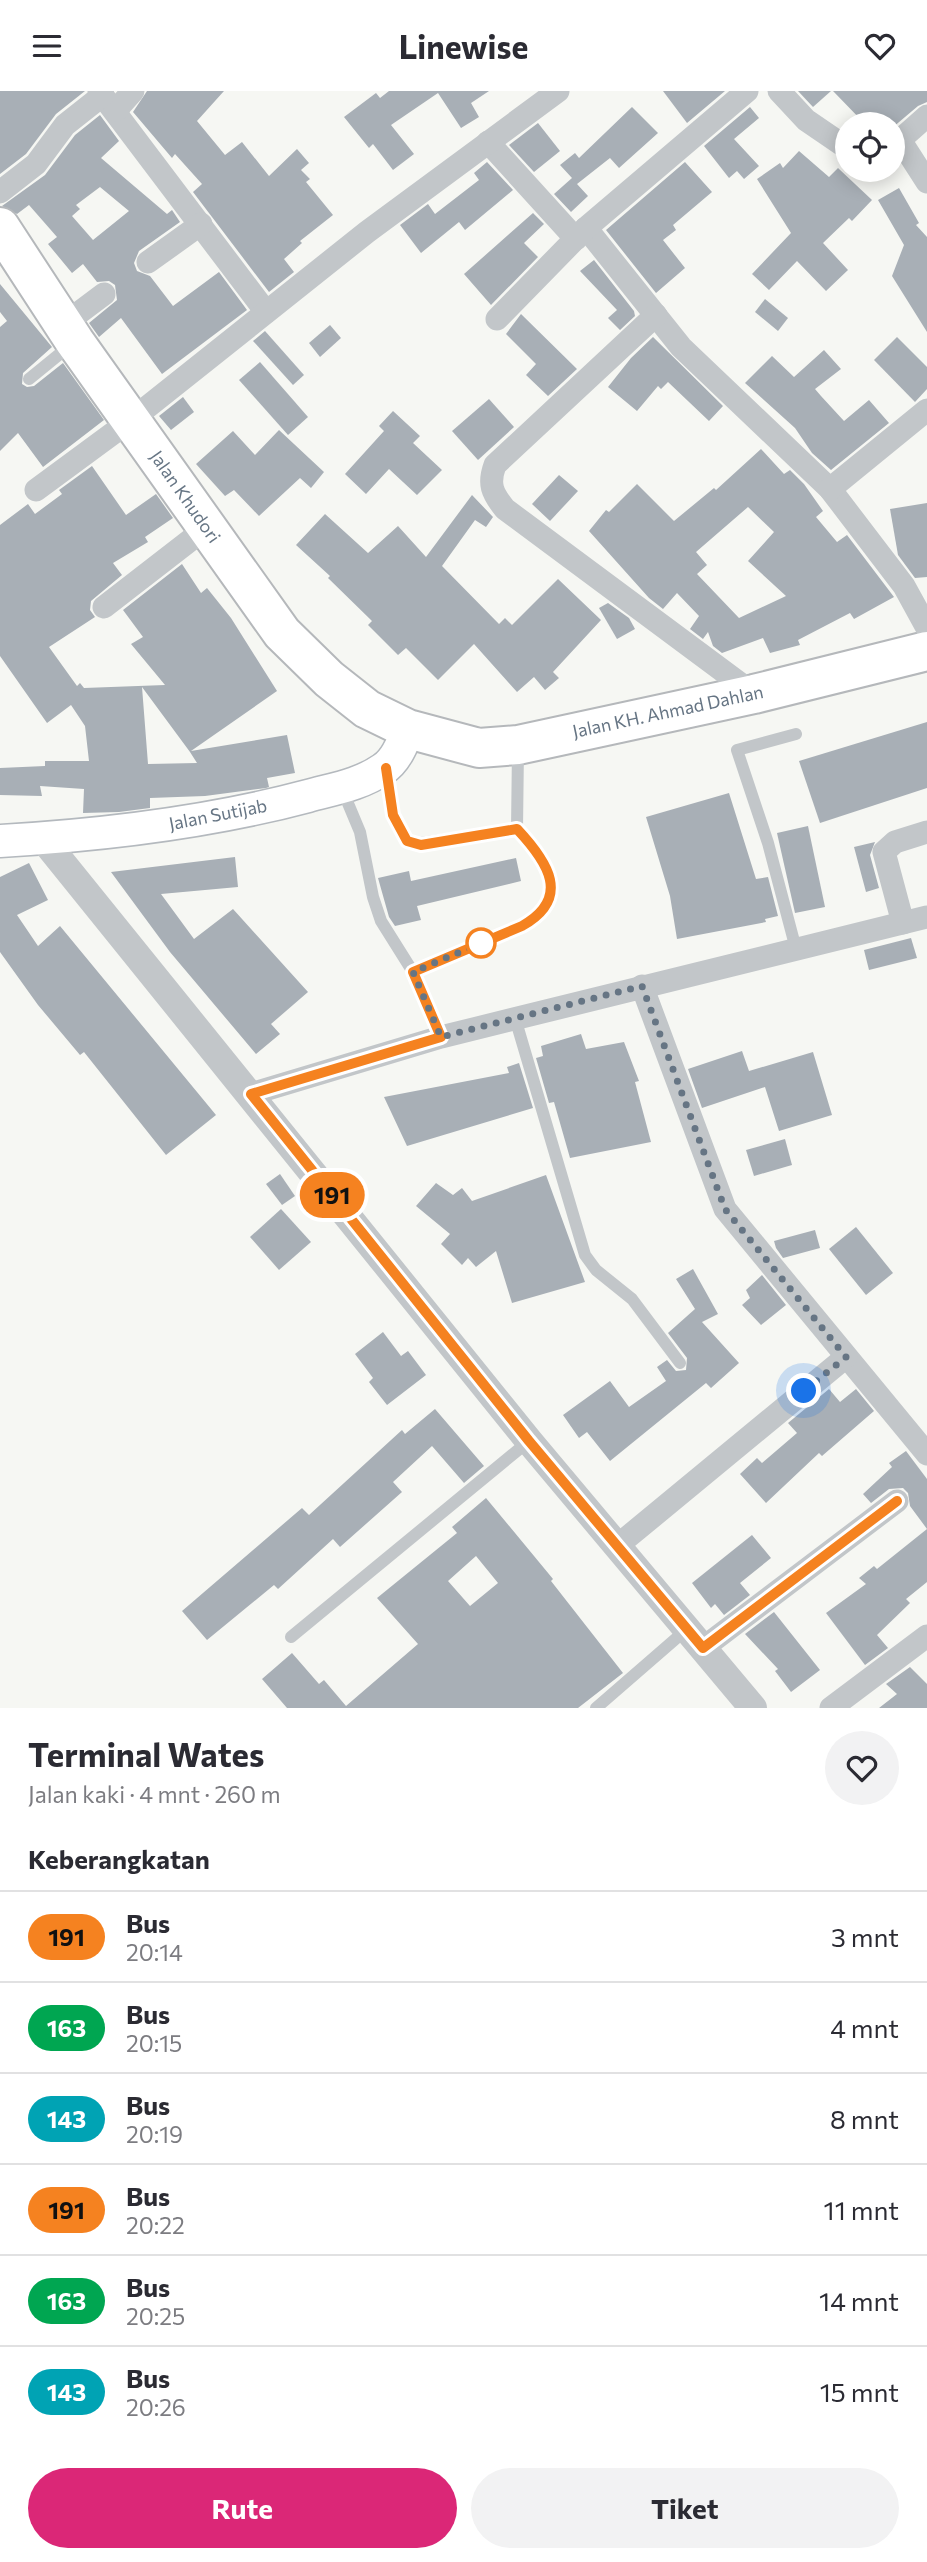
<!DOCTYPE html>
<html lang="id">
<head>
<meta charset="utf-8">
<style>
  body { margin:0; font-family:Commissioner,sans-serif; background:#f2f2f3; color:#2b2b33; height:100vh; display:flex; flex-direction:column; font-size:26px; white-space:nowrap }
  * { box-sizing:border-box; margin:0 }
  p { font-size:23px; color:#7c7c81 }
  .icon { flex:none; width:38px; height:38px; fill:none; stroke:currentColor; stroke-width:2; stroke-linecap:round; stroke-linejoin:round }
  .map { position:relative; height:1617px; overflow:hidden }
  .drawer { display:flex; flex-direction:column; background:#fff; flex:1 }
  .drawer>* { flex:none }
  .badge { padding:0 14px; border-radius:23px; font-size:24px; line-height:46px }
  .buttons { position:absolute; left:835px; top:21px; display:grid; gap:14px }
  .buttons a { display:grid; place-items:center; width:70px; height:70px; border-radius:50%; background:#fff; box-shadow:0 4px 18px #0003; font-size:35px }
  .you { position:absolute; width:35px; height:35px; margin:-18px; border:5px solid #fff; border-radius:50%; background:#1a73e8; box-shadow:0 0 0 10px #1a73e833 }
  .map>.badge { position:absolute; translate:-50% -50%; box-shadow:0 0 0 4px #fff }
  h2 { padding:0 28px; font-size:26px; line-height:63px }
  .round { display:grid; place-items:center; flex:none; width:74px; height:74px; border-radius:37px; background:#f2f2f3 }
  .headline { display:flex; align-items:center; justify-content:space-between; height:119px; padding:0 28px }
  h1 { font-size:33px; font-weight:700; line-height:52px }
  .button { display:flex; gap:14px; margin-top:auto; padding:14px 28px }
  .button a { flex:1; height:80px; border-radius:42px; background:#db2777; color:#fff; font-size:28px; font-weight:700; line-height:80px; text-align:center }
  .button a+a { background:#f2f2f3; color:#2b2b33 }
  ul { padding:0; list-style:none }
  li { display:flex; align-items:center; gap:21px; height:91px; padding:0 28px; border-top:2px solid #e1e1e2 }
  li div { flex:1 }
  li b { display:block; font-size:26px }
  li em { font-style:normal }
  li .badge { min-width:77px; font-weight:700; text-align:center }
  header { display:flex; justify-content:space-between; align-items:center; height:91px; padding:0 28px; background:#fff; font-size:32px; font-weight:700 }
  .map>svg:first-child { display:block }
  .building { fill:#a8afb6; fill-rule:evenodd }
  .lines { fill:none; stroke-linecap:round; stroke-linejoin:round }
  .secondary-casing { stroke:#b4b9be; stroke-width:35 }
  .trunk-casing { stroke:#b5b8bb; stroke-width:42 }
  .service { stroke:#c2c6c9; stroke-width:12 }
  .minor { stroke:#c2c6c9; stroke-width:23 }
  .tertiary { stroke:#c2c6c9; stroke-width:28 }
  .secondary { stroke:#fff; stroke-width:32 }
  .trunk { stroke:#fff; stroke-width:38 }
  .line-casing { stroke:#fff; stroke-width:16 }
  .line { stroke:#f58220; stroke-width:10 }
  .walk { stroke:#667584; stroke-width:7; stroke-dasharray:0 12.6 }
  .stop-dot { fill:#fff; stroke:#f58220; stroke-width:3.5 }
  .labels { text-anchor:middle; stroke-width:7; stroke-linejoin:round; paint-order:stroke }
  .street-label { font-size:18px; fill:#667584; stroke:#fff }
</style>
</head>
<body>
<header><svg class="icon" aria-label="menu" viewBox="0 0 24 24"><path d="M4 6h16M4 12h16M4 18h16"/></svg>Linewise<svg class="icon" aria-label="heart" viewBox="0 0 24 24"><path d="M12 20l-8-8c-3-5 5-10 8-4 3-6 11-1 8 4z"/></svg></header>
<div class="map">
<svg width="927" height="1617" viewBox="0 0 927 1617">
  <rect width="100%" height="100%" fill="#f6f7f3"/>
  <g class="building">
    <path d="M0,0H85L56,23L26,63L0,83Z"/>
    <path d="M147,0H224L197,30L225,64L242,51L269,85L297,58L309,72L301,79L310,88L306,91L333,124L300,150L302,152L284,168L294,181L269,201L193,101L202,93L175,63L172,67L133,21Z"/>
    <path d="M389,0H489L471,12L479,26L461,37L438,2L391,34L414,63L393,79L373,53L369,57L344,26L376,2L380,7Z"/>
    <path d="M663,0H725L687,32Z"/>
    <path d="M798,0H831L813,16Z"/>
    <path d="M833,0H927V11L918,15L892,37V33H865Z"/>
    <path d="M632,16L658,42L619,77L610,67L577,93L588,105L571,121L554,103L572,87L560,74L575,62L579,67Z"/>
    <path d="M750,16L759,27L734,48L759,75L744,88L737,80L729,87L704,55Z"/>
    <path d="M100,24L119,50L101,67L167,123L172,119L180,131L139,160L134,172L137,180L150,185L173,215L219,181L247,219L162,283L121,227L99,246L89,232L117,209L115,194L109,190L97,191L83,173L72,182L48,153L57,146L29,114L17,123L2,115L45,84L75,44ZM100,96L129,120L93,149L72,125L80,118L76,114Z"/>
    <path d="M538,32L560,60L534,81L509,54Z"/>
    <path d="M799,60L829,86L838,77L872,109L852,130L849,127L823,152L848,179L826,200L797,170L769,199L752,183L791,142L757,88L780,72L783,77Z"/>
    <path d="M487,71L513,99L465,139L459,131L421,162L400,134L428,113L435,123L479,89L474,82Z"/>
    <path d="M685,71L712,101L673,134L676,139L663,149L685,177L656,202L606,139Z"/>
    <path d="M899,97L919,132L916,134L927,146V241L892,185L904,154L878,109Z"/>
    <path d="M533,122L544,133L524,152L538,166L491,214L464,183Z"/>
    <path d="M594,169L634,220L635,225L620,239L608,227L617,219L580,180Z"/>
    <path d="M0,193L52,256L23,282L22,293L27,296L34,295L63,272L104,329L43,376L18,342L0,360V236L7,230L0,221Z"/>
    <path d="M765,208L788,227L778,240L755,221Z"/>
    <path d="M521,223L577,278L548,305L526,284L536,273L506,243Z"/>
    <path d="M330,234L341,247L320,266L309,252Z"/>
    <path d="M265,240L304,284L293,294L253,250Z"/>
    <path d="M653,246L723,315L709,330L668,291L661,298L658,295L637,320L608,296L631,267Z"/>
    <path d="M897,246L927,276V298L915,311L874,269Z"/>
    <path d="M824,259L841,278L815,298L821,305L844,330L869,309L889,332L831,379L812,362L795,337L745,292L772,265L794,286Z"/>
    <path d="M260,271L308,326L288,344L239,289Z"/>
    <path d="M183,306L194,321L171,339L159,325Z"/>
    <path d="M489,308L514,336L478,369L452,340Z"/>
    <path d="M393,320L420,345L413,352L442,379L417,404L389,378L366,403L345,383L384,340L379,335Z"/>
    <path d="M279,339L324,381L311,397L300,387L259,425L234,399L225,405L196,373L233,340L255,364Z"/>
    <path d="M761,358L784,383L790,379L804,393L823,420L816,426L837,451L847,444L894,506L854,528L850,522L798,549L800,554L770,562L763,547L722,562L713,555L708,541L703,548L690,538L699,525L677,502L663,518L649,507L589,440L606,419L609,421L637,393L674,430L714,397L716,399ZM748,416L774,441L748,470L786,505L739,527L697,483L707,474L696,461Z"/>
    <path d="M92,375L126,424L156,403L173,427L145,446L148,451L113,472L122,484L91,510L90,519L95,526L49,556L77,595L80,592L84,597L165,594L131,553L143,546L123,519L182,473L201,502L207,497L231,527L277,600L191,660L287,644L295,682L267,687L269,696L266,697L205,705L150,707V717L119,721L83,722L84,698L40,695L42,705L0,704V677L45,675V670H89L85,635L71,614L47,632L0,565V434L28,413L35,423L62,403L59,399ZM142,596L190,661L197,672L148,673Z"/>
    <path d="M559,384L578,400L550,430L532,413Z"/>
    <path d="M472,404L493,426L486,436L475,429L442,475L499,533L505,527L512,534L558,488L601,529L553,581L559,587L545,599L534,586L517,601L474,553L438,589L406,557L398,564L368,534L372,530L328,487L330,485L296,454L325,423L368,462L398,435L426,466Z"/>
    <path d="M927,412V486L915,487L898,464L890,418Z"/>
    <path d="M608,512L629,527L635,538L617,548L599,517Z"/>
    <path d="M927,631V697L820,732L799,670Z"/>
    <path d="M729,702L756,788L768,786L778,825L765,828L766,831L677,848L670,805L646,726Z"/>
    <path d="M808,735L825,816L795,822L777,742Z"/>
    <path d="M875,751L870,764L879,797L866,801L854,756Z"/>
    <path d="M235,766L238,796L161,803L194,848L233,818L308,901L271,933L280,943L256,963L170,861L111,781Z"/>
    <path d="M516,767L521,790L417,815L421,829L395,835L389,826L378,787L409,780L411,790Z"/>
    <path d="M29,772L48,809L17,824L38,855L60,835L216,1024L166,1064L84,961L80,964L38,914L0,861V786Z"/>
    <path d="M911,847L917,867L869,879L864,859Z"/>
    <path d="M581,943L586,958L624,951L639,990L635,991L651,1051L570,1067L554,1011L549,1012L536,967L543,965L541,955Z"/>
    <path d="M742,960L749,980L813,961L832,1024L779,1040L765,996L702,1017L688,978Z"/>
    <path d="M519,972L533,1017L407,1055L384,1006L509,982L507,976Z"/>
    <path d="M785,1048L792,1074L754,1085L746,1059Z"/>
    <path d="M280,1083L295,1105L282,1114L266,1093Z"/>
    <path d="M546,1084L585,1191L512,1212L496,1160L476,1176L468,1167L462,1174L441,1153L450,1143L416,1115L436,1092L453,1104L462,1097L472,1110Z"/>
    <path d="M281,1118L311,1151L279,1179L250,1146Z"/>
    <path d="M856,1136L893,1182L866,1204L829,1158Z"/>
    <path d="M815,1139L820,1157L783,1167L776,1157L774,1150Z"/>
    <path d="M693,1178L718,1223L702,1231L739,1272L711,1297L706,1292L610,1370L587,1341L579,1347L563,1324L610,1290L629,1316L666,1290L657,1276L667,1269L676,1280L686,1279L687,1267L668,1242L695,1218L676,1188Z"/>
    <path d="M762,1184L786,1214L761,1234L742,1214L750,1207L746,1199Z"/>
    <path d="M383,1241L401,1265L408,1260L426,1284L387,1314L369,1291L373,1287L355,1263Z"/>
    <path d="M829,1298L840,1311L856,1298L874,1320L822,1365L819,1362L766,1412L740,1383L757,1367L762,1372L797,1342L788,1332Z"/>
    <path d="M435,1318L484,1375L464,1392L432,1355L393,1391L402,1401L340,1456L333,1448L278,1498L274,1494L207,1549L182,1520L302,1417L309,1424L402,1339L405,1343Z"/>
    <path d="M906,1360L927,1388V1491L906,1508L910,1512L877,1544L888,1557L865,1574L826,1522L866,1493L859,1487L874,1475L877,1478L927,1438L910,1415L908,1402L903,1397L889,1398L871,1412L863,1403L892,1376L889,1372Z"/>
    <path d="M486,1407L553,1488L551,1490L623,1582L578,1617H287L262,1588L292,1562L319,1593L324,1589L346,1615L418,1553L377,1507L457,1442L452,1436ZM476,1465L498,1492L470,1515L448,1490Z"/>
    <path d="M752,1444L771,1467L740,1492L750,1504L724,1524L715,1513L711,1517L692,1492Z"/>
    <path d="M774,1521L820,1579L791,1601L775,1580L778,1578L745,1543Z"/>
    <path d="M910,1576L927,1593V1617H879L897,1603L886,1593Z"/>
  </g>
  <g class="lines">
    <g class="secondary-casing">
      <path id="secondary" d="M0,750C104,744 207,732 308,705C333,698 360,694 383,678C396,670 403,652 408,638"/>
    </g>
    <g class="trunk-casing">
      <path id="trunk" d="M0,136L75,251L282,542L329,588L367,618L408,638L479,657L518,654L754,603L927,560"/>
    </g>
    <g class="service">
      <path d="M29,288L72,253"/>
      <path d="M386,678C390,703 389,740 414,753L517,738"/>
      <path d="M342,698L360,741L373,806L381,830L413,881L441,946"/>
      <path d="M796,858L768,752L737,659L796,643"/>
      <path d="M413,881L522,835C572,807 548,771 517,738L518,657"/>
      <path d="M515,927L585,1164L596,1179L632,1208L680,1272"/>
      <path d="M291,1546L529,1350"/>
      <path d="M596,1617L687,1538"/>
    </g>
    <g class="minor">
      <path d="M99,0L266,221"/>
      <path d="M779,0L806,29L847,57"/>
      <path d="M116,19L133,0"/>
      <path d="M900,49L927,91"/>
      <path d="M488,51L576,148"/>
      <path d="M892,56L927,25"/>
      <path d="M0,101L36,73L65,34L103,4"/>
      <path d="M586,137L681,256L830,398L904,495L927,537"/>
      <path d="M148,171L201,133"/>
      <path d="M656,224L495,374C488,393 492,402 505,418L754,603"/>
      <path d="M497,228L586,137L747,0"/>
      <path d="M64,233L104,203"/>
      <path d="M830,398L927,319"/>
      <path d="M36,399L131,329L367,141L558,0"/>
      <path d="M104,516L206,437"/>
      <path d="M903,832L884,761L895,751L927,741"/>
      <path d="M642,895L725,1118L927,1363"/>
      <path d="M251,1003L441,946L927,826"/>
      <path d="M617,1455L846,1266"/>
      <path d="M703,1557L897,1410"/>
      <path d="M831,1617L927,1545"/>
    </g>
    <path class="tertiary" d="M43,748L529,1350L753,1617"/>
    <use href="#secondary" class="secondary"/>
    <use href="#trunk" class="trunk"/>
  </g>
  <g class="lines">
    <g class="line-casing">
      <path id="line" d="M386,677L393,724L407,750L421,754L517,738C548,771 572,807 522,835L413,881L441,946L251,1003L529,1350L703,1557L897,1410"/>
    </g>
    <use href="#line" class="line"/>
    <path class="walk" d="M481,852L413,881L441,946L642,895L725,1118L846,1266L804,1300"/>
  </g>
  <circle class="stop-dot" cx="481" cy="852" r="14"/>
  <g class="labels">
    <g class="street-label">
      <text transform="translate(185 406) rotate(55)" y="6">Jalan Khudori</text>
      <text transform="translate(668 621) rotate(-12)" y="6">Jalan KH. Ahmad Dahlan</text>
      <text transform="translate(218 724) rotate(-11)" y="6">Jalan Sutijab</text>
    </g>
  </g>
</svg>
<div class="buttons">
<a><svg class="icon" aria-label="locate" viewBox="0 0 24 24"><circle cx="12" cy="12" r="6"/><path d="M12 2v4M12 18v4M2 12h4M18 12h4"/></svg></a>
</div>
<div class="you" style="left:804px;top:1300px"></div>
<b class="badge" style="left:332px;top:1104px;background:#f58220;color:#111">191</b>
</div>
<section class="drawer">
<div class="headline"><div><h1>Terminal Wates</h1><p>Jalan kaki · 4 mnt · 260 m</p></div><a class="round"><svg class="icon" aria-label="heart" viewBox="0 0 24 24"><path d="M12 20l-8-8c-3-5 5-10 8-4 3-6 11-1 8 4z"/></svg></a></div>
<h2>Keberangkatan</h2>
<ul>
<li><span class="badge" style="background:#f58220;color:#111">191</span><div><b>Bus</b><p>20:14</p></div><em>3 mnt</em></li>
<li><span class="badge" style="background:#00a651;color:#fff">163</span><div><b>Bus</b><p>20:15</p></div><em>4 mnt</em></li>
<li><span class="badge" style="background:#00a3b4;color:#fff">143</span><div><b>Bus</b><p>20:19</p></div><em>8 mnt</em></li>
<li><span class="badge" style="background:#f58220;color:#111">191</span><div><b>Bus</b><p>20:22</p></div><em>11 mnt</em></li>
<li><span class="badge" style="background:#00a651;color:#fff">163</span><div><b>Bus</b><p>20:25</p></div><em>14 mnt</em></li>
<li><span class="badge" style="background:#00a3b4;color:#fff">143</span><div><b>Bus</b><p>20:26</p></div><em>15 mnt</em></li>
</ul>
<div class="button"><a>Rute</a><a>Tiket</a></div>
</section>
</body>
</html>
